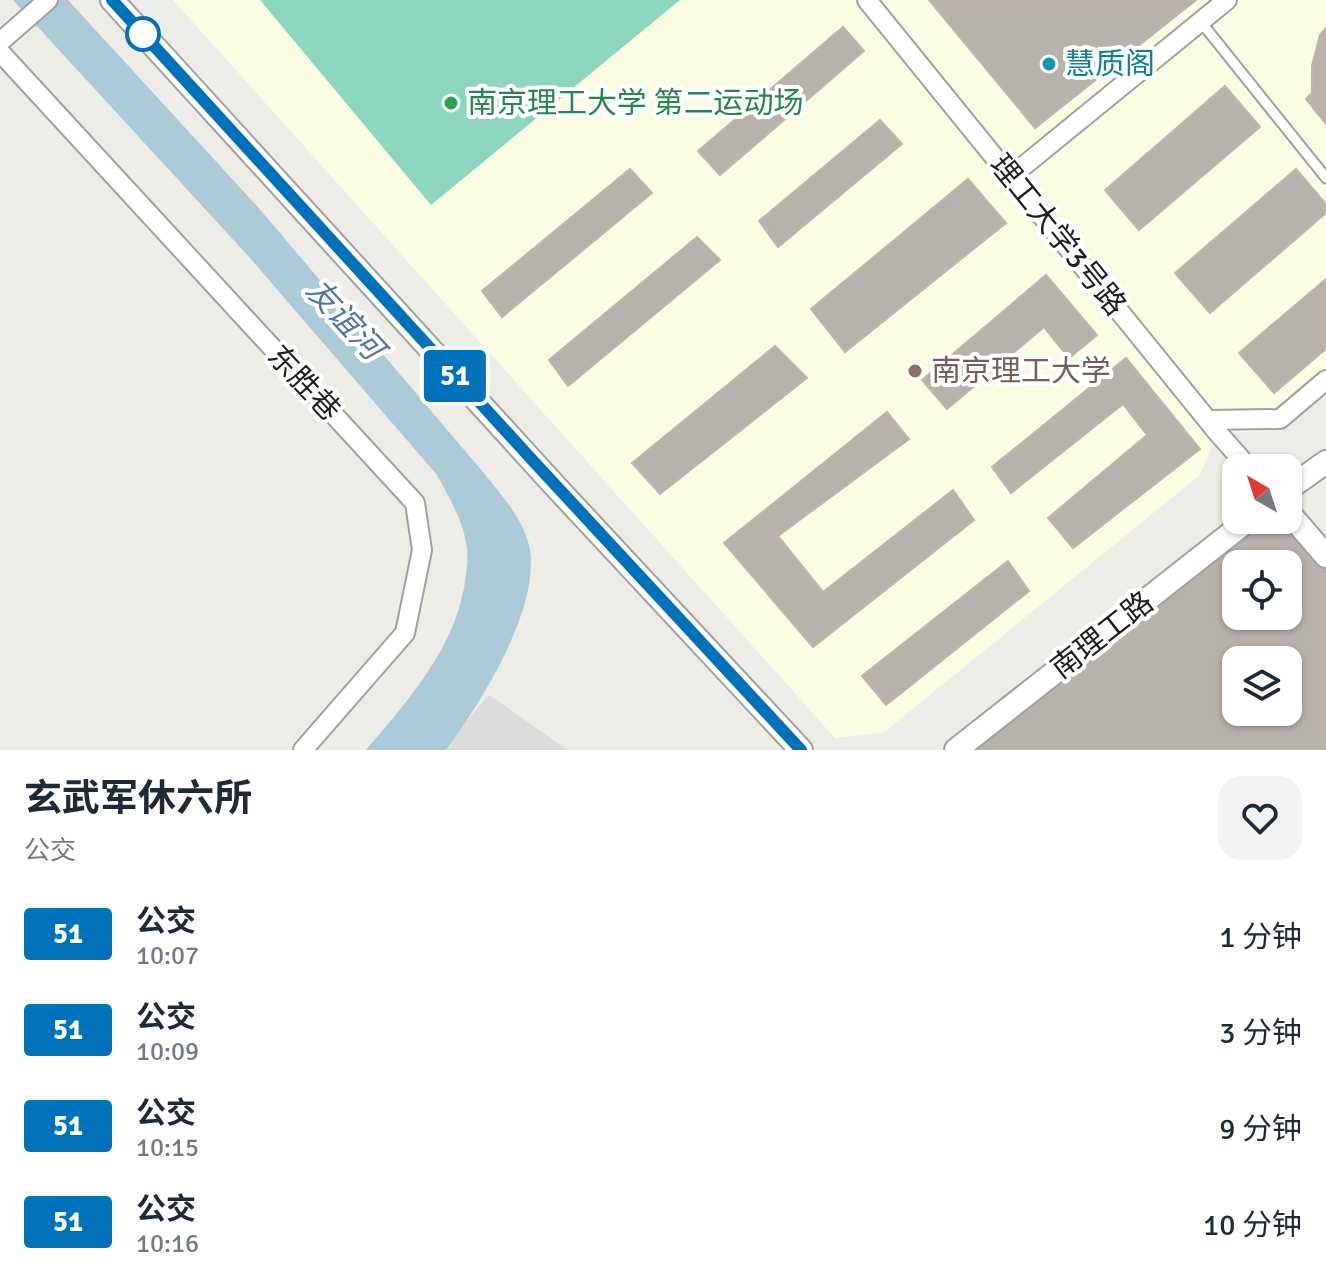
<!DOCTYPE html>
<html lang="zh">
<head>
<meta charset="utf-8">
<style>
  body { margin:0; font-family:Signika,"Noto Sans SC",sans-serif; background:#f2f2f3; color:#1f2937; height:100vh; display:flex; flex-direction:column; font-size:30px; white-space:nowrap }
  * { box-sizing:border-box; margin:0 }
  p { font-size:26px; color:#747a83 }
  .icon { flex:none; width:44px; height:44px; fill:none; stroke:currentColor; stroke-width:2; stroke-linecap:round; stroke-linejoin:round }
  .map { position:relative; height:750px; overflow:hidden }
  .drawer { display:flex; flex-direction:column; background:#fff; flex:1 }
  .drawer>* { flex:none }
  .badge { padding:0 16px; border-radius:6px; font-size:28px; line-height:52px }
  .needle { width:52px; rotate:321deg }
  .fabs { position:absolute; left:1222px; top:454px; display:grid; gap:16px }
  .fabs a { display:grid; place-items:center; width:80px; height:80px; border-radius:16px; background:#fff; box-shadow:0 2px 6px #0004; font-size:40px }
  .map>.badge { position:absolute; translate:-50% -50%; box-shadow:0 0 0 4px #fff }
  .round { display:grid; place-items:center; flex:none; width:84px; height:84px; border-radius:24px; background:#f2f2f3 }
  .summary { display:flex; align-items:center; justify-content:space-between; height:136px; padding:0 24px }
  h1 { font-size:38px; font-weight:700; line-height:60px }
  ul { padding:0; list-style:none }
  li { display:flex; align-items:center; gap:24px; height:96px; padding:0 24px }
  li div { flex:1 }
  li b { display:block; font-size:30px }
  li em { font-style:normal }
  li .badge { min-width:88px; font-weight:700; text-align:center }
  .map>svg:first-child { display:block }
  .residential { fill:#dcdcdc }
  .education { fill:#fafce1 }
  .pitch { fill:#8cd5bf }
  .water { fill:#abcad8 }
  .building { fill:#b7b2ac; stroke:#bfb5aa; stroke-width:2; fill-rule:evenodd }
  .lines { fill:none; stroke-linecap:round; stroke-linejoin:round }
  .service-casing { stroke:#a0a0a0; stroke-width:13 }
  .minor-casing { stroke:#a0a0a0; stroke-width:22 }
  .tertiary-casing { stroke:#a0a0a0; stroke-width:26 }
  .service { stroke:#fff; stroke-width:9 }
  .minor { stroke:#fff; stroke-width:18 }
  .tertiary { stroke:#fff; stroke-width:22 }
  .line-casing { stroke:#fff; stroke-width:18 }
  .line { stroke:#0072bc; stroke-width:12 }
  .stop-dot { fill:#fff; stroke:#0072bc; stroke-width:4 }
  .culture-dot { fill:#0f9aa8; stroke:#fff; stroke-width:3 }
  .leisure-dot { fill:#2e9e5b; stroke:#fff; stroke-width:3 }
  .education-dot { fill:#8d6e63; stroke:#fff; stroke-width:3 }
  .labels { text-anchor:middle; stroke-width:8; stroke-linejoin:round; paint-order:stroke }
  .culture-label { font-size:30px; fill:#0d838f; stroke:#fff; text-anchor:start }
  .leisure-label { font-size:30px; fill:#27864d; stroke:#fff; text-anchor:start }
  .street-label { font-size:30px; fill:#1f1f1f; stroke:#fff }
  .education-label { font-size:30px; fill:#785e54; stroke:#fff; text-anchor:start }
  .water-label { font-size:32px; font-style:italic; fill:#5476a5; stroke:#fff }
</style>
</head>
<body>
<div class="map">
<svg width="1326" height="750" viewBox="0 0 1326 750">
  <rect width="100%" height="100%" fill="#eeece6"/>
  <path class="residential" d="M489,695L568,750H441Z"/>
  <path class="education" d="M173,0H1326V396L1281,431L1218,433L1200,475L883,733L835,738Z"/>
  <path class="pitch" d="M260,0H680L431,205Z"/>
  <path class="water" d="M13,0H68L257,206L483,472C501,495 525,520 530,550C539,611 481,702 446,750H366C410,698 459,644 466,574C467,566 468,557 467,549C464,522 450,499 437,475L250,258Z"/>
  <g class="building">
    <path d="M929,0H1196L1035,128Z"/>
    <path d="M843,27L864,51L720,175L698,151Z"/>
    <path d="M1326,28V124L1306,99L1312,93V66L1320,35Z"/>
    <path d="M1225,86L1260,127L1139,230L1105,190Z"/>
    <path d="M880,120L902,144L778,247L759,221Z"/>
    <path d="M630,169L652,193L502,317L482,291Z"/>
    <path d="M1296,169L1326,204V213L1210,313L1175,273Z"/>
    <path d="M968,179L1006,223L845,352L811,309Z"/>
    <path d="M697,237L720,260L568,386L549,360Z"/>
    <path d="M1046,275L1097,335L1069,358L1044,327L947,409L922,380Z"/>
    <path d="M1326,279V349L1274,393L1239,353Z"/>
    <path d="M775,346L807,378L660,494L632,463Z"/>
    <path d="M1126,358L1200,449L1073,548L1048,518L1147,435L1123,404L1011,493L992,467Z"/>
    <path d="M887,412L909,439L778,536L823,592L953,490L974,520L813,647L724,543Z"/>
    <path d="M1248,520H1288L1326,556V750H957ZM1236,564H1288V616H1236ZM1236,660H1288V712H1236Z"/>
    <path d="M1008,561L1029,591L886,705L862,676Z"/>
  </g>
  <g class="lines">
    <g class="service-casing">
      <path id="service" d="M1201,22L1326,178"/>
    </g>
    <g class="minor-casing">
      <g id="minor">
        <path d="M867,0L1218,433L1249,468"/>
        <path d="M0,42L48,0"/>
        <path d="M0,52L415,503L422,550L405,633L303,750"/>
        <path d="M1010,177L1227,0"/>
        <path d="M1209,420L1280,419L1326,380"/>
      </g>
    </g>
    <g class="tertiary-casing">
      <g id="tertiary">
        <path d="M112,0L556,487L801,750"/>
        <path d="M1288,489L1326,462"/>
        <path d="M1288,512L1326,556"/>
        <path d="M956,750L1248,520"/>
      </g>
    </g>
    <use href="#service" class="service"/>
    <use href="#minor" class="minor"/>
    <use href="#tertiary" class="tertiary"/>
  </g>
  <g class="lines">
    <g class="line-casing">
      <path id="line" d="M112,0L535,463L801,750"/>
    </g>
    <use href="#line" class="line"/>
  </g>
  <circle class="stop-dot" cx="143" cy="34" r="16"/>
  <circle class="culture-dot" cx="1049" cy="64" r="8"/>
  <circle class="leisure-dot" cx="451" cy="103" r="8"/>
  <circle class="education-dot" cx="915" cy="371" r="8"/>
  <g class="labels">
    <g class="culture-label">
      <text x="1065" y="74">慧质阁</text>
    </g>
    <g class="leisure-label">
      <text x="467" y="113">南京理工大学 第二运动场</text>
    </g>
    <g class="street-label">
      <text transform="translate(1058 235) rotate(51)" y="10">理工大学3号路</text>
      <text transform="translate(304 383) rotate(47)" y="10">东胜巷</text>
      <text transform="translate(1102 635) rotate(-38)" y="10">南理工路</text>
    </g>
    <g class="education-label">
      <text x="931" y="381">南京理工大学</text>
    </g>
    <g class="water-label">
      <text transform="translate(345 319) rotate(47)" y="11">友谊河</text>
    </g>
  </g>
</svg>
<div class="fabs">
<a><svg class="needle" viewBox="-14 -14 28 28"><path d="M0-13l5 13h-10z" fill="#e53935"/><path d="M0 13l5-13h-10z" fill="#747a83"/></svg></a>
<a><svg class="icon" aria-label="locate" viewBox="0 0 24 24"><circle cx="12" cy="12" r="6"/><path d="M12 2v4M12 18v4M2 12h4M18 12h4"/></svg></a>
<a><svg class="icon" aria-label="layers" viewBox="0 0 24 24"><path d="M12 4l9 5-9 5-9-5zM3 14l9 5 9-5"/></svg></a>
</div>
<b class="badge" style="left:455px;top:376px;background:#0072bc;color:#fff">51</b>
</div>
<section class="drawer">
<div class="summary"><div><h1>玄武军休六所</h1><p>公交</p></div><a class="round"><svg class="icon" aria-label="heart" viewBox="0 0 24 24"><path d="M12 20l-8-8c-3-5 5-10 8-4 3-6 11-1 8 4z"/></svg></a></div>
<ul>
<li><span class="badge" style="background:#0072bc;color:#fff">51</span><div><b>公交</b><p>10:07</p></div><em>1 分钟</em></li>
<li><span class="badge" style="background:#0072bc;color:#fff">51</span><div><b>公交</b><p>10:09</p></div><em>3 分钟</em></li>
<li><span class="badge" style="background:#0072bc;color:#fff">51</span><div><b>公交</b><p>10:15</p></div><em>9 分钟</em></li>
<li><span class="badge" style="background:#0072bc;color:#fff">51</span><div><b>公交</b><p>10:16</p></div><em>10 分钟</em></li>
</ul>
</section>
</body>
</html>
